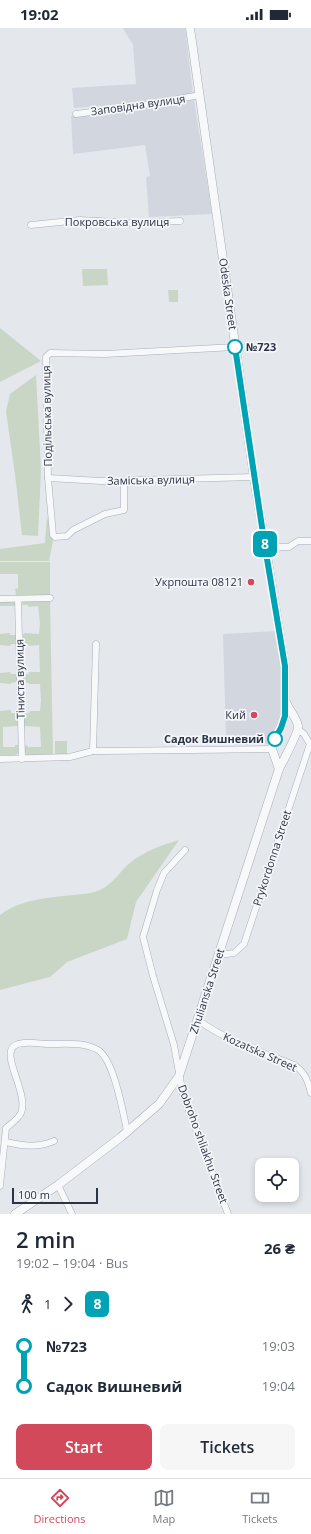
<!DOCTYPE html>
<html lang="en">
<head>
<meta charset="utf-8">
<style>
  body { margin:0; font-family:"Open Sans",sans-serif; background:#f6f6f7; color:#1f2937; height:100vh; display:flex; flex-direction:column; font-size:15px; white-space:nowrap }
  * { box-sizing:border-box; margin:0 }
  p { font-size:13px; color:#747a83 }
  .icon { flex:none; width:22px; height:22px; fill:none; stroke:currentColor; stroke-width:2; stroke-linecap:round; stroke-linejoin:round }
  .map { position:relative; height:1186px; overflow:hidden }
  .side { display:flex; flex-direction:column; background:#fff; flex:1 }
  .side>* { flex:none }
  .badge { padding:0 8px; border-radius:6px; font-size:14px; line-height:26px }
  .tools { position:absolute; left:255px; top:1130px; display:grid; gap:8px }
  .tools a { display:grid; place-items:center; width:44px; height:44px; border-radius:8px; background:#fff; box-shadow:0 2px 6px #0003; font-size:20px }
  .scale { position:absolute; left:12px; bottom:10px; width:86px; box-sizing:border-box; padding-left:4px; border:2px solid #2b3445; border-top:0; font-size:11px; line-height:14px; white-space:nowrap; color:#2b3445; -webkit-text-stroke:3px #f4f6f9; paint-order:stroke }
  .map>.badge { position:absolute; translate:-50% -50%; box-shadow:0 0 0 2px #fff }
  .legs { display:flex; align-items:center; gap:6px; height:44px; padding:0 16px; font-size:13px }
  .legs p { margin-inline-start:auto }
  .head { display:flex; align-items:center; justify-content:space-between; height:68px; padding:0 16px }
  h1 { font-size:22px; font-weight:600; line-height:30px }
  .primary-button { display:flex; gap:8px; margin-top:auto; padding:8px 16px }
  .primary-button a { flex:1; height:46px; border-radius:8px; background:#d1495b; color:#fff; font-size:16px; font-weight:600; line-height:46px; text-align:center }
  .primary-button a+a { background:#f6f6f7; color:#1f2937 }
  ul { padding:0 16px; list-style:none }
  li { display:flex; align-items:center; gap:14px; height:40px; font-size:15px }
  li i { display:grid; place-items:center; width:6px; height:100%; margin:0 5px; background:currentColor }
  li i::after { content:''; width:10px; height:10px; margin:-5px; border:3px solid; border-radius:50%; background:#fff }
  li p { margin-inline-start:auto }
  li:first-child i { background:linear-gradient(#0000 50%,currentColor 0) }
  li:last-child i { background:linear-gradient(currentColor 50%,#0000 0) }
  .status { display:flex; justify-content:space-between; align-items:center; height:28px; padding:0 20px; background:#fff; direction:ltr }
  .status svg { height:11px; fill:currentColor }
  .menu { display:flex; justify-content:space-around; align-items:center; height:56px; border-top:1px solid #e0e1e3; background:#fff; font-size:11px; color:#747a83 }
  .menu a { display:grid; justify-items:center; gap:2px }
  .menu .on { color:#d1495b }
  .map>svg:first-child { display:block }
  .built { fill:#d2d6de }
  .green { fill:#c9d6c5 }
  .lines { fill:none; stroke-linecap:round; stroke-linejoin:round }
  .minor-casing { stroke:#a9aeb7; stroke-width:7 }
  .tertiary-casing { stroke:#a9aeb7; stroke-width:9 }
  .minor { stroke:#f7f8fa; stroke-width:6 }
  .tertiary { stroke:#f7f8fa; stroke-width:8 }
  .line-1-casing { stroke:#fff; stroke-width:9 }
  .line-1 { stroke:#00a3b4; stroke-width:6 }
  .stop-1-dot { fill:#fff; stroke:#00a3b4; stroke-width:2 }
  .poi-dot { fill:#d1495b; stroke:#f4f6f9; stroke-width:1.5 }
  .labels { text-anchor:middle; stroke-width:3.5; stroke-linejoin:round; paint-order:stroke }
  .street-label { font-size:11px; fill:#2b3445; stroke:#f4f6f9 }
  .stop-label { font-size:11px; font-weight:bold; fill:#2b3445; stroke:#f4f6f9; text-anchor:start }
  .poi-label { font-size:11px; fill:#2b3445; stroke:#f4f6f9; text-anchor:end }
</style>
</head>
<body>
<div class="status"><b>19:02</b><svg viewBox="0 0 49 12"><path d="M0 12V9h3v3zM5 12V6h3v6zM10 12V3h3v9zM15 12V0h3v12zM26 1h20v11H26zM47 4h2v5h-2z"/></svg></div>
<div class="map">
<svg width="311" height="1186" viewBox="0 0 311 1186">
  <rect width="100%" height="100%" fill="#e4e7ec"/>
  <g class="built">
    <path d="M123,0H185L193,66L152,74L74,80L72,60L136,56L133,17Z"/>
    <path d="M194,72L212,186L149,189L146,149L150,148L145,117L73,126L71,88Z"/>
    <path d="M277,603L282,636V692L271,716L234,717L226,710L223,606Z"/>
  </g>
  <g class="green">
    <path d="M82,241H107L108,257L83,258Z"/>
    <path d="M168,262H178V274H169Z"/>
    <path d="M0,300L41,333L0,354Z"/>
    <path d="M36,347L41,442L38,508L22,507L15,446L6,383L10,366Z"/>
    <path d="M47,488L53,513L49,533H0V521L45,515Z"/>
    <path d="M0,534H50V567H16L15,561L18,560V546H0Z"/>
    <path d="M50,572L53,726L27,727L25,725V718L27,717L28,719H41L40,699L24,698L23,685H29L30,683H40L41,672L40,656H29V655L23,654V646H29V644H40L39,617L29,618L28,616H23V607L25,605L39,606L40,595L38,578L28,579V577H23L22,575L24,573Z"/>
    <path d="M14,573L16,578H0V574Z"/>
    <path d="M10,605V607H16V616H11L10,618L0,617V606Z"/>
    <path d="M10,644L11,646H17V654L11,655V656L0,655V662V645Z"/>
    <path d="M0,677V683L11,682V685H18V698L3,699V719H15V717H18V725L16,727H0Z"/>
    <rect x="55" y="713" width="12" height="13"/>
    <path d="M179,812L136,874L127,911L67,934L50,949L0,962V887C21,871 47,870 73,867C81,866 92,866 100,862C113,856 120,843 131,834C145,823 162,817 179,812Z"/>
  </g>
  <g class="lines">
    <g class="minor-casing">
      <g id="minor">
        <path d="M76,86L145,77L200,67"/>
        <path d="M31,197L80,192L132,195L180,193"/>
        <path d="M48,450L101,453L254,449"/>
        <path d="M124,453V482L105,486L73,502L67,508L55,509L53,507L48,450L46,329L50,325L105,326L235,319"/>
        <path d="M265,519H289L298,513H311"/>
        <path d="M0,571L50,570"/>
        <path d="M18,571L22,731"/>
        <path d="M298,701L304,706L310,716"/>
        <path d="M93,723L96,616"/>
        <path d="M0,731L70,729L93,723H104L272,721"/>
        <path d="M185,822L164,845L157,862L143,909L153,948L174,1017L183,1067L228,1186"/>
        <path d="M219,927L234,925L244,916L310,716L311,720"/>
        <path d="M198,992C227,1013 261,1024 294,1037C305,1044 308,1053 311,1065"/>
        <path d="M6,1114C23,1118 38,1120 54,1113"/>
        <path d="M58,1157L72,1186"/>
        <path d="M0,1158L6,1100C11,1096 19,1090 21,1085C29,1066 1,1028 14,1018C22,1012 40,1016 50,1016C65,1016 84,1014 98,1022C114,1032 123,1084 127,1103"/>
      </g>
    </g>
    <g class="tertiary-casing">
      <g id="tertiary">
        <path d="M190,0L254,449L285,638V688L281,700L273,715L272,721L279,741"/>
        <path d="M15,1186L58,1157L121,1109L159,1076L179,1048L279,741C283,733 299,704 298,698C297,691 290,683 287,676"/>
      </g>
    </g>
    <use href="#minor" class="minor"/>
    <use href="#tertiary" class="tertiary"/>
  </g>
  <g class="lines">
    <g class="line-1-casing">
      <path id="line-1" d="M235,319L265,519L285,638V688L281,700L275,711"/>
    </g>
    <use href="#line-1" class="line-1"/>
  </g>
  <g class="stop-1-dot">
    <circle cx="235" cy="319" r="7"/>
    <circle cx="275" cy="711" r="7"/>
  </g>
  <g class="poi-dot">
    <circle cx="251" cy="554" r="4"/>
    <circle cx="254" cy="687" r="4"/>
  </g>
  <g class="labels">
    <g class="street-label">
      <text transform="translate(138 77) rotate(-8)" y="4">Заповідна вулиця</text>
      <text x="117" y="198">Покровська вулиця</text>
      <text transform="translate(228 266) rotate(82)" y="4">Odeska Street</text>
      <text transform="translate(47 388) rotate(-91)" y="4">Подільська вулиця</text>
      <text transform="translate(151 452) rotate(-1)" y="4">Заміська вулиця</text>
      <text transform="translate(20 651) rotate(-91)" y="4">Тіниста вулиця</text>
      <text transform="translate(272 830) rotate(-72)" y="4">Prykordonna Street</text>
      <text transform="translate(207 963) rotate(-72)" y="4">Zhulianska Street</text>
      <text transform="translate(260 1024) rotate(24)" y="4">Kozatska Street</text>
      <text transform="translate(203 1116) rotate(70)" y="4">Dobroho shliakhu Street</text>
    </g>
    <g class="stop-label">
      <text x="246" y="323">№723</text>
      <text x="264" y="715" text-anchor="end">Садок Вишневий</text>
    </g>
    <g class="poi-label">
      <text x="243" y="558">Укрпошта 08121</text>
      <text x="246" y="691">Кий</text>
    </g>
  </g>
</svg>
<div class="tools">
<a><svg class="icon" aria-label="locate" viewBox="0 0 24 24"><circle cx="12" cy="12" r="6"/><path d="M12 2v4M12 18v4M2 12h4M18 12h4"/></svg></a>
</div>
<div class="scale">100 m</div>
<b class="badge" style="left:265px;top:516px;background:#00a3b4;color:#fff">8</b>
</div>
<section class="side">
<div class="head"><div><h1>2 min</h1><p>19:02 – 19:04 · Bus</p></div><b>26 ₴</b></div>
<div class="legs"><svg class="icon" aria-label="walk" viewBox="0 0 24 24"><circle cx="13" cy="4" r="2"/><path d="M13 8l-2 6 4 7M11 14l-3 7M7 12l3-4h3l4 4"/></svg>1<svg class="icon" aria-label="forward" viewBox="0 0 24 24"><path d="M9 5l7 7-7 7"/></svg><b class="badge" style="background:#00a3b4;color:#fff">8</b></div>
<ul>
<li><i style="color:#00a3b4"></i><b>№723</b><p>19:03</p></li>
<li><i style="color:#00a3b4"></i><b>Садок Вишневий</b><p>19:04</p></li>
</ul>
<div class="primary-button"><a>Start</a><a>Tickets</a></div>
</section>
<nav class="menu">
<a class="on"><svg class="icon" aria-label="directions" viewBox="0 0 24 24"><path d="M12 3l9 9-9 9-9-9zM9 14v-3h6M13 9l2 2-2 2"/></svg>Directions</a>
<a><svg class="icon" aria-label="map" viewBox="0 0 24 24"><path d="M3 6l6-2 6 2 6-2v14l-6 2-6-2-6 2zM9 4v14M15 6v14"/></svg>Map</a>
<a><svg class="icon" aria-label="tickets" viewBox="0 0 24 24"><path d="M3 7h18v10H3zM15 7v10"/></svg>Tickets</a>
</nav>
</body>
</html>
